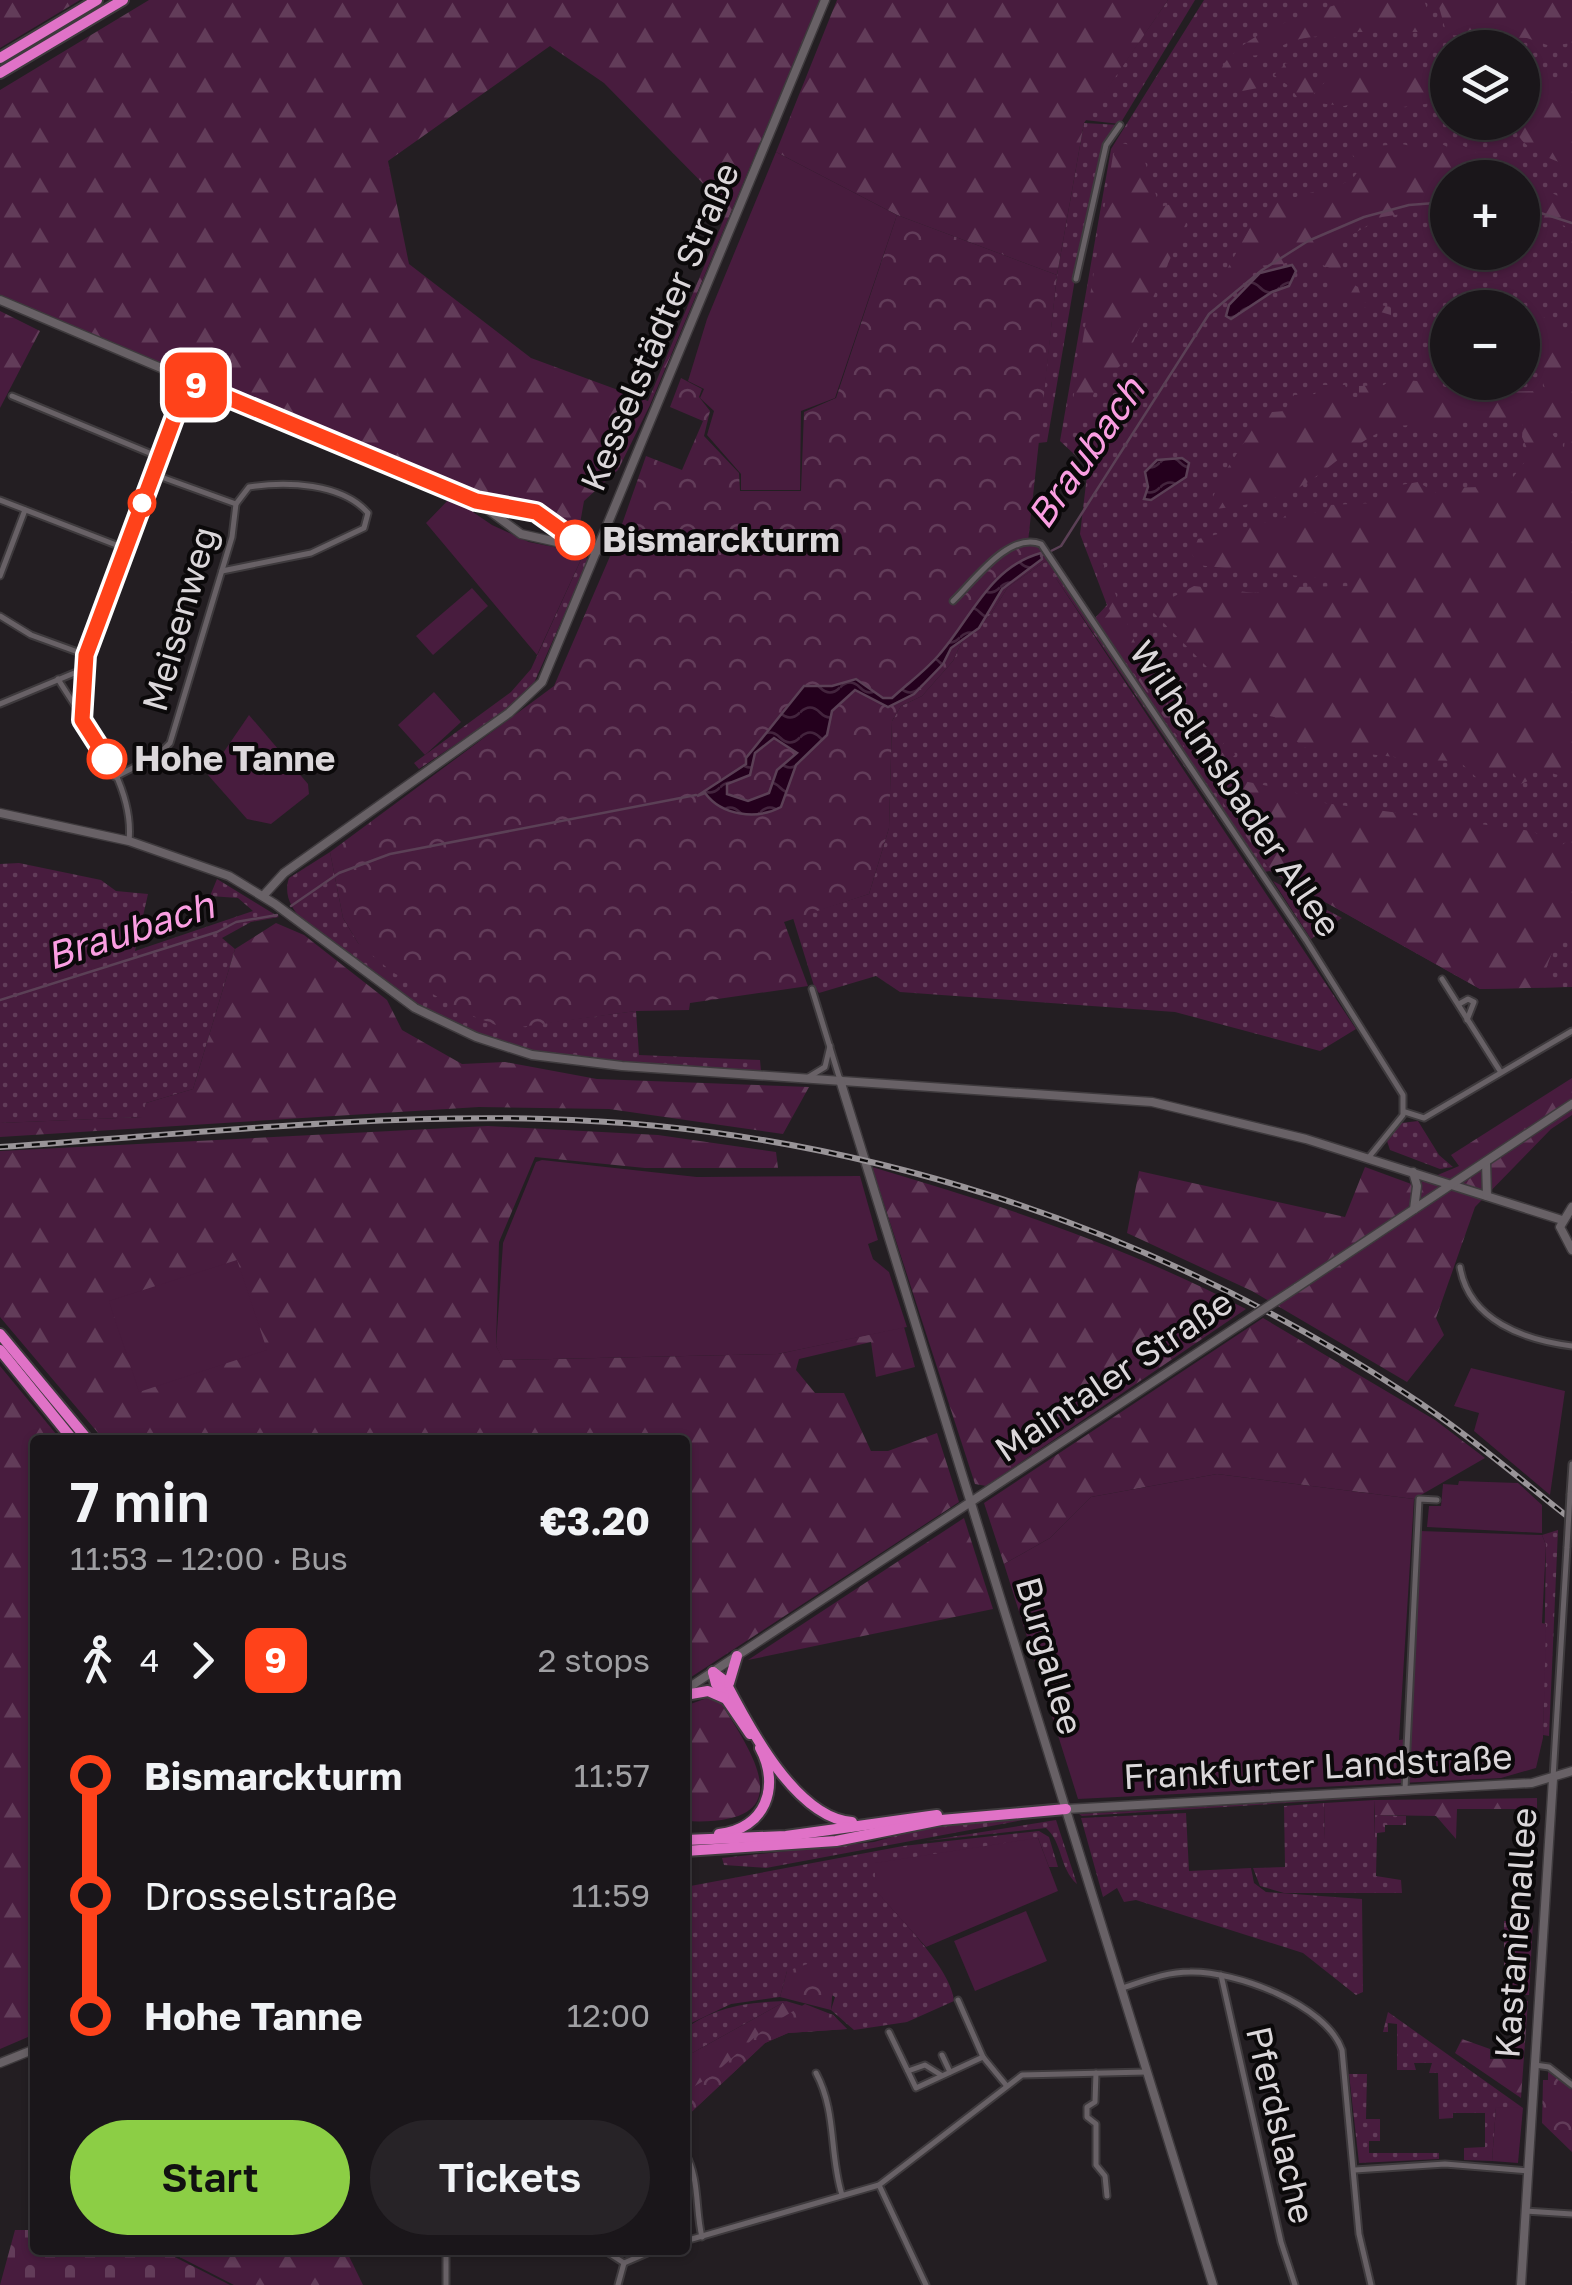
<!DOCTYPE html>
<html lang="en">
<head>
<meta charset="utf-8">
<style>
  body { margin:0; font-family:"Golos Text",sans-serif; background:#272327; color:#f1f3f6; height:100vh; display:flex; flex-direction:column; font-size:38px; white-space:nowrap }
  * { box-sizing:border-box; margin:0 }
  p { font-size:32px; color:#9f9fa2 }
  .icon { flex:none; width:55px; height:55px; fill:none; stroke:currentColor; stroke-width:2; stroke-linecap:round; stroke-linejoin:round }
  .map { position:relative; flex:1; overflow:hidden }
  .details { position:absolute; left:30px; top:1435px; width:660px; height:820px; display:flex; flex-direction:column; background:#1a161a; border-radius:10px; box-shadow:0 2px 8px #0004,0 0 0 2px #383539 }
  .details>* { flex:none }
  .badge { padding:0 20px; border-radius:15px; font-size:35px; line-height:65px }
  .tools { position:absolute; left:1430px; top:30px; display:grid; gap:20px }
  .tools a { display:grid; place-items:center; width:110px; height:110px; border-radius:50%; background:#1a161a; box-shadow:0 2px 8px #0004,0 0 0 2px #383539; font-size:50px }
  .map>.badge { position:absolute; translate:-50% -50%; box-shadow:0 0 0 5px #fff }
  .legs { display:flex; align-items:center; gap:15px; height:110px; padding:0 40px; font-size:32px }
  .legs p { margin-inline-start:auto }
  .summary { display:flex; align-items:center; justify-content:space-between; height:170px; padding:0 40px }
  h1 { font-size:55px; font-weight:600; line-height:75px }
  .action { display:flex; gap:20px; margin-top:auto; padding:20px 40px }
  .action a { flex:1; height:115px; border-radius:60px; background:#8cce45; color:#111; font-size:40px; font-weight:600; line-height:115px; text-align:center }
  .action a+a { background:#272327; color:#f1f3f6 }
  ul { padding:0 40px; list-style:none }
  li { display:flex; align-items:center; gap:35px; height:120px; font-size:38px }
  li i { display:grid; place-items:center; width:15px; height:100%; margin:0 12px; background:currentColor }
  li i::after { content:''; width:25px; height:25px; margin:-12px; border:8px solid; border-radius:50%; background:#1a161a }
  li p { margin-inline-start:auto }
  li:first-child i { background:linear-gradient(#0000 50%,currentColor 0) }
  li:last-child i { background:linear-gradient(currentColor 50%,#0000 0) }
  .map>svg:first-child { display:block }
  .grass { fill:url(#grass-dots); fill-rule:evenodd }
  .forest { fill:url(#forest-firs); fill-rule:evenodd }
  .cemetery { fill:url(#cemetery-stones) }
  .park { fill:url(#park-crowns) }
  .garden { fill:#481c3e }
  .water { fill:url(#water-waves); stroke:#5b4056; stroke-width:2.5; fill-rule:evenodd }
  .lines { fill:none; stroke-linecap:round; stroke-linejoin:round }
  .stream { stroke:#5b4056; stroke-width:2.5 }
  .street-casing { stroke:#3e3a3d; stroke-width:9 }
  .secondary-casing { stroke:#3e3a3d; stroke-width:11 }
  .highway-casing { stroke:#3e3a3d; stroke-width:14 }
  .street { stroke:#686166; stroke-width:5 }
  .secondary { stroke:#686166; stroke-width:8 }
  .highway { stroke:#e072c7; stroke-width:10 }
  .rail-casing { stroke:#999498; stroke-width:6 }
  .rail { stroke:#0b090a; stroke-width:2.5; stroke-dasharray:8; stroke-linecap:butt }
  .street-bridge-casing { stroke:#3e3a3d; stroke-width:9; stroke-linecap:butt }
  .secondary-bridge-casing { stroke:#3e3a3d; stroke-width:11; stroke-linecap:butt }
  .street-bridge { stroke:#686166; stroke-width:5 }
  .secondary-bridge { stroke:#686166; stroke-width:8 }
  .line-1-casing { stroke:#fff; stroke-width:22 }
  .line-1 { stroke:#ff421a; stroke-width:15 }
  .stop-1-dot { fill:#fff; stroke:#ff421a; stroke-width:5 }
  .labels { text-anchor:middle; stroke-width:8; stroke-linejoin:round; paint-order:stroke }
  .street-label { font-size:35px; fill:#dbd7da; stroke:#0b090a }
  .stop-label { font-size:35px; font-weight:bold; fill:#dbd7da; stroke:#0b090a; text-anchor:start }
  .water-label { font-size:38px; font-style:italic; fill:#fa9ee2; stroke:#0b090a }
</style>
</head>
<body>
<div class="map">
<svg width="1572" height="2285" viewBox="0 0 1572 2285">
  <defs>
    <pattern id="grass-dots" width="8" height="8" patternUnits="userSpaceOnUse" patternTransform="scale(2.5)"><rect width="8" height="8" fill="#481c3e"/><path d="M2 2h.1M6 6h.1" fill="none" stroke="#623c59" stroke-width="1.8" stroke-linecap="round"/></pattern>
    <pattern id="forest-firs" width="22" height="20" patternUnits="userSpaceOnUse" patternTransform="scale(2.5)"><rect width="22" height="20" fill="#481c3e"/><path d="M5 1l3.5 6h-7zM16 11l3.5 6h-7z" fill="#623c59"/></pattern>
    <pattern id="cemetery-stones" width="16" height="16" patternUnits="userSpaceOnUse" patternTransform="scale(2.5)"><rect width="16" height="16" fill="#481c3e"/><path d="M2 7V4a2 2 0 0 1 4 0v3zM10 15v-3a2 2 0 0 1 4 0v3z" fill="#623c59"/></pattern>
    <pattern id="park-crowns" width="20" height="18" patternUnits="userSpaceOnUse" patternTransform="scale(2.5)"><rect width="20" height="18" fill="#481c3e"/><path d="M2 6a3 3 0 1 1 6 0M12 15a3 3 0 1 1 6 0" fill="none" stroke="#623c59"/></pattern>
    <pattern id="water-waves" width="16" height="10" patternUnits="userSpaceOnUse" patternTransform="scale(2.5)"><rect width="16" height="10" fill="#24001d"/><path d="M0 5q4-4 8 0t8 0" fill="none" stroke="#43243d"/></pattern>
  </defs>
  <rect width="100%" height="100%" fill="#231e22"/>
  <g class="grass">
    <path d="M1168,0H1195L1120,124L1085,120Z"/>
    <path d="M1204,0H1572V987L1480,989L1270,871L1264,872L1097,623L1095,618L1107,605L1080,534L1088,467L1060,441L1111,149ZM1448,48H1522V122H1448ZM1448,178H1522V252H1448ZM1448,308H1522V382H1448Z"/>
    <path d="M1084,123L1119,125L1105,145L1075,279L1047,442L1038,443L1057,275Z"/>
    <path d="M584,553L588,561L534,683L505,711L419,769L414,763L511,692L531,669Z"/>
    <path d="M1047,560L1352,1013L1049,568L1356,1029L1320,1051L1175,1012L900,992L876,976L819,993L814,986L793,918L869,894L889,828L892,721L901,706L922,696L953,661L962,641L991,614L1008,587Z"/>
    <path d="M330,852L343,918L358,943L506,1028L636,1011L639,1055L760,1060L761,1071C636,1064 505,1067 397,995C374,980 353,960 331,943C311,928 279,907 289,878Z"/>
    <path d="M19,863L101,880L116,891L148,894L135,951L253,911L238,898L210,896L217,879L279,917L251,922L222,938L235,949L193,1089L146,1103L143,1117L0,1123V864Z"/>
    <path d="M1273,881L1342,918L1311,939Z"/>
    <path d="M1418,1121L1439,1155L1453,1167L1440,1169L1390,1150L1387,1141L1401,1123Z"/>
    <path d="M1558,1530L1549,1736L1543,1735L1546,1545L1542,1535Z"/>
    <path d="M1491,1790L1082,1816L1079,1814Z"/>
    <path d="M1324,1803L1325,1840H1375V1815L1406,1816V1825H1385V1832L1377,1833L1376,1876L1401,1880L1402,1893H1284L1260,1886L1253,1868L1285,1867L1284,1806Z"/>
    <path d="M1186,1813L1189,1871L1251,1868L1254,1883L1266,1892L1362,1899L1363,1992L1356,1995L1303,1953L1136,1900L1124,1902L1117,1888L1103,1897L1081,1818Z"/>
    <path d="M1055,1814L766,1868L724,1865L722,1858L874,1842L941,1823Z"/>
    <path d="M1056,1820L1077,1884C1059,1868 1063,1843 1046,1828L926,1841Z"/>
    <path d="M1039,1831L1049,1837L1058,1867H1049L1038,1838L876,1890C897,1916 952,1969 954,2001L907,2022L854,2030L831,2010L835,1997L787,1971L780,1997L731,2004L685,2026V1887L903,1846Z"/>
    <path d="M1504,1921H1533L1529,1995H1504Z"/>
    <path d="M786,2001L685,2057V2029C715,2006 750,2002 786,2001Z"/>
    <path d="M1388,2012L1523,2108H1496L1492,2161L1464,2160V2148L1485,2147V2113H1453V2118L1439,2119L1438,2073H1429L1432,2063H1414L1416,2070H1397V2024L1388,2023V2032H1383Z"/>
    <path d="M1349,2074H1367L1366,2119H1380V2141H1369V2153H1439V2159L1359,2163Z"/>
  </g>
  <g class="forest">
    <path d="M0,0H80L0,48Z"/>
    <path d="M149,0H820L650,405L618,470L584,501L578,535L528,505L477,497L0,295V90ZM550,46L604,83L728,209L648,401L531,358L409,264L388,161Z"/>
    <path d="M837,0H1168L1084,123L1057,275L897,215L776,152Z"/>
    <path d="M1352,0H1424L1435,32H1354L1343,40C1323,32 1286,38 1271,54L1237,57L1238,67H1259L1263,87L1237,92L1219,74C1233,34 1314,11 1352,0Z"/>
    <path d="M1437,0H1572V43L1550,46L1527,38L1447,35Z"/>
    <path d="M1286,63L1312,77L1314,94L1335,71L1421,69L1430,84H1447V101L1396,108L1381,97L1344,106L1300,101L1290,87L1274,75Z"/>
    <path d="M1543,73L1553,78L1572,76V188L1559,162C1540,155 1517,145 1514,123L1522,122L1523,78Z"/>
    <path d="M1438,142L1453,150L1462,145L1522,178H1448L1447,207L1382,217L1338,243L1342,278L1358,287L1363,302L1391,307V315L1332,298V269L1302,256L1283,264L1257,266L1225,301L1214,293L1256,217L1275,203L1351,181L1361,167L1348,148L1402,144L1427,150Z"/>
    <path d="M1121,143L1140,147L1160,207L1180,202L1186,223L1124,363L1097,384L1087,413L1067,437L1113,155Z"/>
    <path d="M1522,178L1572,203V283L1565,226L1523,212Z"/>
    <path d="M0,311L40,331L0,408Z"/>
    <path d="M1538,311L1572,346V425L1552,434L1564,448L1565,437L1572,436V778C1555,776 1544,768 1526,768L1530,780L1521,784L1511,770L1496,768L1480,781L1459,761L1420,760L1411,765L1395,757L1303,747L1276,723L1275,717L1240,711L1212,684L1207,667L1150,609L1194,586L1255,593L1290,587L1355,586V582L1197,565L1192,554L1198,539L1283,518L1292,508L1324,514L1329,505L1373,503L1383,488L1418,482L1436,493L1444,488L1480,487L1488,477L1511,480L1530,455L1522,437L1523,420C1493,419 1463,415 1437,434C1384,401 1337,471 1292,491C1266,503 1236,507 1207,510L1223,475L1263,413L1284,411L1294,395L1315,394L1322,385H1345L1350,396L1359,398V386L1384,385L1391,379L1431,382L1459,392L1546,391L1523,329V312Z"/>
    <path d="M1101,558L1137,648L1212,759L1229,736L1235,755L1224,764L1233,779L1293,791L1310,801L1532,831L1561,846L1572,837V938L1554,947L1546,969L1563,987L1480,989L1270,871L1100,624L1110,611L1094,563Z"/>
    <path d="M276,923L304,935L387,1000L402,1030L462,1064L505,1062L597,1079L809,1087L783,1134L609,1109L479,1107L0,1137V1123L142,1117L146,1103L193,1089L235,949Z"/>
    <path d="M1572,1078V1115L1551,1129L1475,1207L1436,1318L1444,1335L1407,1382L1252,1291L1127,1233L1139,1171L1345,1217L1365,1167L1414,1185L1459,1166L1451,1155Z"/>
    <path d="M488,1126L658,1135L776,1152L778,1168H645L535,1157L499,1242L496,1346L504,1360L778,1354L904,1327L915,1367L876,1377L871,1342L799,1359L796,1370L815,1393H844L871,1451H888L937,1433L959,1502L685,1681V1440H104L0,1317V1151Z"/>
    <path d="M872,1167C1004,1206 1124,1246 1246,1309L986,1486L975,1484Z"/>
    <path d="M1263,1318L1435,1420L1485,1458L1414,1499L1217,1474L1091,1497L1050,1538L1004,1564L984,1503Z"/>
    <path d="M0,1366L61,1440H35V2034L0,2049Z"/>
    <path d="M964,1518L993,1609L748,1660Z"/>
    <path d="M710,1697L718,1699C758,1760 801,1827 685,1821V1706Z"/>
    <path d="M1537,1798V1822L1529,1831V1809H1457L1456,1839L1436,1816L1375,1815L1374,1800Z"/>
    <path d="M786,2001L833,2015L847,2029L788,2033L765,2043L685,2118V2057Z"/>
    <path d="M1512,2001H1528L1521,2098L1455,2053L1462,2039L1490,2049V2059H1513Z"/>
    <path d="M166,2250H346L363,2285H234Z"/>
  </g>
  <path class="cemetery" d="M15,2230H35V2250H161L230,2285H0Z"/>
  <g class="park">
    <path d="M897,215L1057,275L1028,542L1037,546L1047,560L1008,587L991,614L962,641L953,661L922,696L901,706L892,721L889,828L869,894L784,922L808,986L690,1003L689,1010L636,1011L506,1029L473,1016L392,972L358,943L343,918L330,852L554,686L614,547L646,456L682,470L703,421L670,407L681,378L702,389L699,397L710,411L704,436L739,473L740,491H801L804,412L836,398Z"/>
    <path d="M816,1961L833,1985L831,2010L780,1997L787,1971Z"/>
    <path d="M805,2004L833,2015L847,2029L788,2033L765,2043L685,2118V2092L713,2075L765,2028Z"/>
    <path d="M1548,2072L1572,2089V2152L1542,2123L1543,2080H1548Z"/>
  </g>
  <g class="garden">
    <path d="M776,152L897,215L835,398L801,411L800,490H741V474L707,435L714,411L700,398L704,389L688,381L707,319Z"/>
    <path d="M451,497L492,525L529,542L584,553L537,655L426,523Z"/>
    <path d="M472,588L488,606L433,655L416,636Z"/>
    <path d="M434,692L461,722L425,755L398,725Z"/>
    <path d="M249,715L308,784L309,794L271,824L247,819L208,775Z"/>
    <path d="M542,1160L697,1177L860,1176L878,1240L868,1244L873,1259L889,1272L907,1327L778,1354L503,1360L496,1346L503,1243L536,1162Z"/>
    <path d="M237,1260L267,1350L139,1392L109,1301Z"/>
    <path d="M1471,1368L1565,1391L1550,1495L1474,1431L1479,1413L1454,1406Z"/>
    <path d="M1217,1474L1414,1499L1399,1740L1406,1739L1420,1531L1542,1535L1546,1545L1542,1623L1546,1624L1543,1738L1536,1768L1501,1778L1078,1799L1004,1564L1050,1538L1091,1497Z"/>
    <path d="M1459,1481L1518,1483L1542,1505V1533L1427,1527L1429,1506H1441L1443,1484L1458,1485Z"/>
    <path d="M1374,1800L1375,1840H1325L1324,1803Z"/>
    <path d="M1038,1838L1058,1891L926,1947L875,1890V1863Z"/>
    <path d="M1026,1911L1047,1961L975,1991L954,1941Z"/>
    <path d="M1496,2107L1523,2108L1518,2163L1492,2161Z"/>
  </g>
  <g class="water">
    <path d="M1292,265L1296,271L1289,286L1272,292L1231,319L1226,316L1229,305L1260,273Z"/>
    <path d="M1182,458L1189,463L1186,477L1151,500L1144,499L1148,487L1145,472L1157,460Z"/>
    <path d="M1041,553L1042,559L1002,589L979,628L951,648L943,664L914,694L888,707L855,690L832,711L827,735L796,765L781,807C757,820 722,816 705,793L697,796L746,764V758L804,686H832L856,679L883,698H892C908,683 923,673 938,656C971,619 989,567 1041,553ZM774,738L797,753L777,770L769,793L748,801L727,794V784L750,775L755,753Z"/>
  </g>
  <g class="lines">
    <g class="stream">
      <path d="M1522,207L1572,223"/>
      <path d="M1041,556L1061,546L1209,314L1262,270L1308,241L1364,217L1409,205L1448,202"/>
      <path d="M291,906L339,873L390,854L696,795"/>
      <path d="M0,1000L217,932L236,922L277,915"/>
    </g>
    <g class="street-casing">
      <g id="street">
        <path d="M1076,279L1106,145L1120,125"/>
        <path d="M12,396L159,457"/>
        <path d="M153,474L236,504L249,487C286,481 342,483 368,513L364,528L311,553L222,571"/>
        <path d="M0,500L124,548"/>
        <path d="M0,576L25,510"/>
        <path d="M953,601C974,581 1009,531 1041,544L1306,940L1403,1095V1115L1369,1157"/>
        <path d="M0,616L31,635L86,655"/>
        <path d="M58,679C87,727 135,783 129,841"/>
        <path d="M0,704L84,669"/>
        <path d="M83,720L86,655L188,381"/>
        <path d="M115,777L158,755L170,743L232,537L236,504"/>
        <path d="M1442,979L1500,1071"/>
        <path d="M812,989L840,1080"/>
        <path d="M1459,1004L1468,999L1474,1002L1467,1020"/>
        <path d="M807,1078L825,1067L830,1046"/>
        <path d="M1405,1112L1424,1118L1572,1031"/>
        <path d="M1460,1267C1469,1321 1525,1340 1572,1346"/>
        <path d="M1570,1494L1572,1464"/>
        <path d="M1553,1778L1567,1547"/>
        <path d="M1405,1789L1419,1499L1437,1500"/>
        <path d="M1221,1975L1281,2242L1295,2285"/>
        <path d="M1122,1988C1144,1981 1166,1972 1190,1972C1235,1971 1326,2004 1342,2050L1359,2234L1371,2285"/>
        <path d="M958,2000L983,2057L1006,2085"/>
        <path d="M889,2032L916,2088L983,2057"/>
        <path d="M942,2055L950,2072"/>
        <path d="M1535,2065L1549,2067L1572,2085"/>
        <path d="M908,2071L925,2065L941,2075"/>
        <path d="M816,2073C837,2112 829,2154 842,2195"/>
        <path d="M1096,2073L1095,2102L1087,2107V2117L1096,2124V2165L1105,2176L1107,2196"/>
        <path d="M685,2153C700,2178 695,2209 702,2237"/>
        <path d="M1355,2170L1445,2164L1528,2171"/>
        <path d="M879,2185L926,2285"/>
        <path d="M1525,2211L1572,2214"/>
        <path d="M685,2241L879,2185L1022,2075L1146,2072"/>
        <path d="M604,2250L624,2263"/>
        <path d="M624,2263L654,2250"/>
        <path d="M446,2285V2250"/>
        <path d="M618,2285L624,2263"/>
      </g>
    </g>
    <g class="secondary-casing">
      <g id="secondary">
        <path d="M0,300L471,499L527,508L580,544"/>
        <path d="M479,503L521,534L597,551"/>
        <path d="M0,813L129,841L229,876L275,904L415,1008L476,1037L532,1055L622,1066L1152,1102L1306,1139L1562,1220"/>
        <path d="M263,896L284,873L509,713L542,682L825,0"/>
        <path d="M840,1080L1213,2285"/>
        <path d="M1486,1162L1487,1196"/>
        <path d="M1413,1172L1417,1186L1414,1209"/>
        <path d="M1572,1207L1560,1227L1572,1250"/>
        <path d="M1296,1288L1572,1104"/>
        <path d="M685,1690L1241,1324"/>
        <path d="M1066,1809L1532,1783L1572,1771"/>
        <path d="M0,2063L35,2049"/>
        <path d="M1521,2285L1553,1779"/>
      </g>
    </g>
    <g class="highway-casing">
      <g id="highway">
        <path d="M0,58L97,0"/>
        <path d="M0,73L123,0"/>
        <path d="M0,1334L88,1440"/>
        <path d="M0,1350L73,1440"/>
        <path d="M713,1672L725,1681C749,1727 796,1818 852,1822"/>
        <path d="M713,1672L716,1684L750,1734"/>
        <path d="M729,1683L737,1656"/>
        <path d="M685,1695L708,1691L724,1698"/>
        <path d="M719,1834C765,1829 781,1787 760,1748"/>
        <path d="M685,1840L786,1836L937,1815"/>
        <path d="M685,1851L836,1841L941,1820L1066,1809"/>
      </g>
    </g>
    <use href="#street" class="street"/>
    <use href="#secondary" class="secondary"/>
    <use href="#highway" class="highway"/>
    <g class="rail-casing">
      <path id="rail" d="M0,1147C180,1135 364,1114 545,1119C850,1127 1150,1226 1405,1393C1464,1431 1517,1477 1572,1520"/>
    </g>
    <use href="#rail" class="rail"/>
    <g class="street-bridge-casing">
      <path id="street-bridge" d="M1567,1547L1570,1494"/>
    </g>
    <g class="secondary-bridge-casing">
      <path id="secondary-bridge" d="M1241,1324L1296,1288"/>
    </g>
    <use href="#street-bridge" class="street-bridge"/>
    <use href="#secondary-bridge" class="secondary-bridge"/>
  </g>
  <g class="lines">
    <g class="line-1-casing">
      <path id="line-1" d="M107,759L82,720L86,655L188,381L476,501L536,512L575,540"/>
    </g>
    <use href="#line-1" class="line-1"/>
  </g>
  <g class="stop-1-dot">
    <circle cx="142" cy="503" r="12"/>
    <circle cx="575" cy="540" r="18"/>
    <circle cx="107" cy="759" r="18"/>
  </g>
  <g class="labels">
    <g class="street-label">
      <text transform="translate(660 327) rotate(-67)" y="12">Kesselstädter Straße</text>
      <text transform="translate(180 619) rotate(-74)" y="12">Meisenweg</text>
      <text transform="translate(1235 789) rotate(56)" y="12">Wilhelmsbader Allee</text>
      <text transform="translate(1114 1376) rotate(-34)" y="12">Maintaler Straße</text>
      <text transform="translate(1049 1656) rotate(74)" y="12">Burgallee</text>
      <text transform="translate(1318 1767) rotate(-3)" y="12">Frankfurter Landstraße</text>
      <text transform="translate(1516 1933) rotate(-86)" y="12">Kastanienallee</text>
      <text transform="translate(1280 2125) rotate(77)" y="12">Pferdslache</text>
    </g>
    <g class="stop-label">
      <text x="602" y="552">Bismarckturm</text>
      <text x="134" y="771">Hohe Tanne</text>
    </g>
    <g class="water-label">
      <text transform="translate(1086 453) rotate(-55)" y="13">Braubach</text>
      <text transform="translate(130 931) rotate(-18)" y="13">Braubach</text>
    </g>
  </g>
</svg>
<div class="tools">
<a><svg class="icon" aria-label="layers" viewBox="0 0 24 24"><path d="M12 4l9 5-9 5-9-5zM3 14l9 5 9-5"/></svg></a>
<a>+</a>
<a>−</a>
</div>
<b class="badge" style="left:196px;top:385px;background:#ff421a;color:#fff">9</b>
<section class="details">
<div class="summary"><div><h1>7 min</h1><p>11:53 – 12:00 · Bus</p></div><b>€3.20</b></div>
<div class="legs"><svg class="icon" aria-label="walk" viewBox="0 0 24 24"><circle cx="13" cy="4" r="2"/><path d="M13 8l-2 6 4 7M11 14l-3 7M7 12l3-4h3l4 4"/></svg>4<svg class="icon" aria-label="forward" viewBox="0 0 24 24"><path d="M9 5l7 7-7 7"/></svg><b class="badge" style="background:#ff421a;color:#fff">9</b><p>2 stops</p></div>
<ul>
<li><i style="color:#ff421a"></i><b>Bismarckturm</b><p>11:57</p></li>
<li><i style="color:#ff421a"></i><span>Drosselstraße</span><p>11:59</p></li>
<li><i style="color:#ff421a"></i><b>Hohe Tanne</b><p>12:00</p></li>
</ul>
<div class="action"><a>Start</a><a>Tickets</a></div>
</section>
</div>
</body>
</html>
